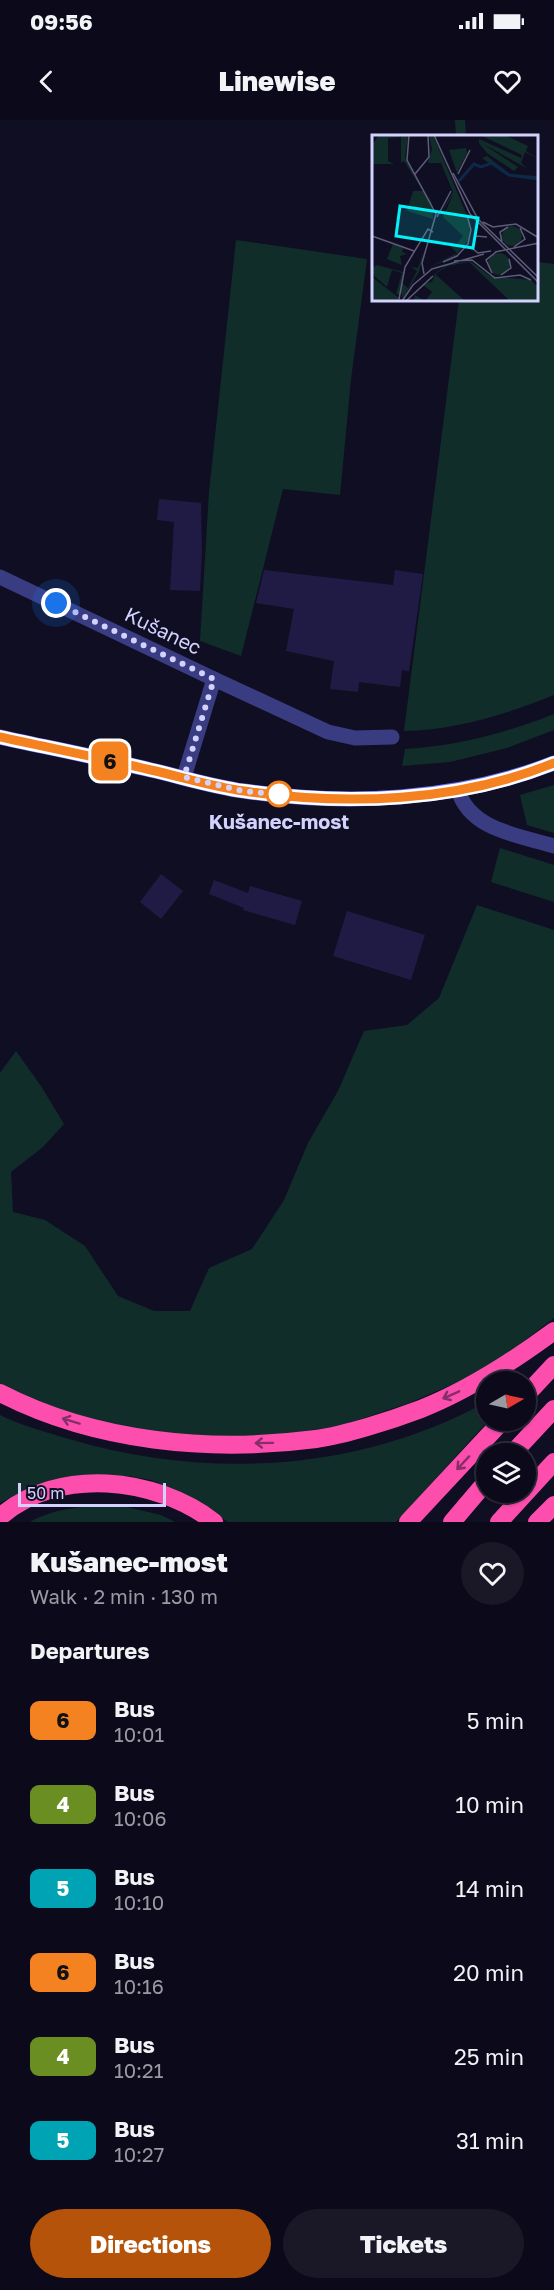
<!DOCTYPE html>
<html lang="en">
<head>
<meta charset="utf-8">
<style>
  body { margin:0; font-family:"Golos Text",sans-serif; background:#1a1827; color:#f1f3f6; height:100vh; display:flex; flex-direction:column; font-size:22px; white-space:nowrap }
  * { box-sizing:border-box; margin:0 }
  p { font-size:20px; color:#9a9aa2 }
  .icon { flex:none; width:33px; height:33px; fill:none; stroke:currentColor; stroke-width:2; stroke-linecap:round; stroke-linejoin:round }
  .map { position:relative; height:1402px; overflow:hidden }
  .side { display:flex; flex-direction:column; background:#0c0a1a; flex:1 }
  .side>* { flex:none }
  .badge { padding:0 12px; border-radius:9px; font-size:21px; line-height:39px }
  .needle { width:39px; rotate:81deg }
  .controls { position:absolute; left:476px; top:1251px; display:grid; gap:12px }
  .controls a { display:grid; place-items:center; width:60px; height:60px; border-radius:50%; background:#0c0a1a; box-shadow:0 2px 4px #0004,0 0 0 2px #2c2b39; font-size:30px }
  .scale { position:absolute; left:18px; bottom:15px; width:148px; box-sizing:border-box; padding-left:6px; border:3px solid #d3d1fe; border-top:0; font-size:16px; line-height:21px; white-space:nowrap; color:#d3d1fe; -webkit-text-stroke:4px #100e23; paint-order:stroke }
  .you { position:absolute; width:30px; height:30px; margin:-15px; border:4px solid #fff; border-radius:50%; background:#1a73e8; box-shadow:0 0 0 9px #1a73e833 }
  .map>.badge { position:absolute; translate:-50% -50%; box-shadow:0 0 0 3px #fff }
  h2 { padding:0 30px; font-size:22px; line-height:54px }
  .round { display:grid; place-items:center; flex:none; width:63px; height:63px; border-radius:32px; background:#1a1827 }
  .overview { display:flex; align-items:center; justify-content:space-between; height:102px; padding:0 30px }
  h1 { font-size:28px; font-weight:800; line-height:45px }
  .button { display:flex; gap:12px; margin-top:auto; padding:12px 30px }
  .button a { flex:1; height:69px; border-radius:36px; background:#b45309; color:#fff; font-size:24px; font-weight:800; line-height:69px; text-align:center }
  .button a+a { background:#1a1827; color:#f1f3f6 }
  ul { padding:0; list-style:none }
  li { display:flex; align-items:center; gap:18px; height:84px; padding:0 30px }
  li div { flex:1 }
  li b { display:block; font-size:22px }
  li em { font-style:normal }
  li .badge { min-width:66px; font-weight:700; text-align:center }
  .status { display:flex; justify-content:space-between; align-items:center; height:42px; padding:0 30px; background:#0c0a1a; direction:ltr }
  .status svg { height:16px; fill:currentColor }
  header { display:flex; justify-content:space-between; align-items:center; height:78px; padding:0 30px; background:#0c0a1a; font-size:27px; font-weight:800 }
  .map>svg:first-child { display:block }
  .green { fill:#112d2a }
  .building { fill:#201b44 }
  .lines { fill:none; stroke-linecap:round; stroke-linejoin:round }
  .minor { stroke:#3a3c82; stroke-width:15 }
  .secondary { stroke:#6a70fd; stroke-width:15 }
  .motorway { stroke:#fd4eae; stroke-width:18 }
  .oneway { stroke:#862e68 }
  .line-casing { stroke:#fff; stroke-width:14 }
  .line { stroke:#f58220; stroke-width:9 }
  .walk { stroke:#d3d1fe; stroke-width:6; stroke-dasharray:0 10.8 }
  .stop-dot { fill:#fff; stroke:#f58220; stroke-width:3 }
  .labels { text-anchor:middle; stroke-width:4.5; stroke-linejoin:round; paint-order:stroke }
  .street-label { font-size:20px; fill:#d3d1fe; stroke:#100e23 }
  .stop-label { font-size:20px; font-weight:bold; fill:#d3d1fe; stroke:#100e23 }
  .inset-river { fill:none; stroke:#0d2848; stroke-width:3 }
  .inset-road { fill:none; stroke:#5e5c7b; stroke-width:1.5 }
  .view { fill:#03f1f8; fill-opacity:0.15; stroke:#03f1f8; stroke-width:3 }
  .inset-edge { fill:none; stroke:#d3d1fe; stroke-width:3 }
</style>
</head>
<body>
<div class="status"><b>09:56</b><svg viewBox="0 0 49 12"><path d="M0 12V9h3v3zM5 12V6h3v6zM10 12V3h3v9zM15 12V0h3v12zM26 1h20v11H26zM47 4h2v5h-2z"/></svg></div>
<header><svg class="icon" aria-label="back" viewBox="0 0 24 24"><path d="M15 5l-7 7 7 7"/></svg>Linewise<svg class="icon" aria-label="heart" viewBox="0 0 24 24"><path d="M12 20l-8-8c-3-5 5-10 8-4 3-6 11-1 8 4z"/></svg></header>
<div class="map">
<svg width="554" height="1402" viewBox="0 0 554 1402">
  <rect width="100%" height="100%" fill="#100e23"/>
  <g class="green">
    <path d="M455,0H465L466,16H456Z"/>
    <path d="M236,120L367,139L351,259L340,375L283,369L241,536L200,521L209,372Z"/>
    <path d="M538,142L554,144V575C507,594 456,610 404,611L459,180H538Z"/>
    <path d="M554,594V610L507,628L450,642L402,646L405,629C456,626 506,613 554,594Z"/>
    <path d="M554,665V713L527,705L520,675Z"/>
    <path d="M500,728L554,745V782L491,762Z"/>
    <path d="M477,785L554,810V1198L486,1250L409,1283L340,1306L264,1317L210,1318L120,1307L65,1293L0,1265V953L16,931L41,966L64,1004L43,1027L11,1052L13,1092L45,1100L85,1126L118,1176L154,1191H190L209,1148L252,1129L284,1080L308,1023L338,971L364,911L407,905L439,878Z"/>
    <path d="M486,1282L488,1301L396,1402H228L199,1382L174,1370L151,1360L128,1356L99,1355L26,1370L0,1383V1295C22,1306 46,1312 69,1319C206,1360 359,1352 486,1282Z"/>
    <path d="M118,1385L161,1395L175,1402H30C56,1387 88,1386 118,1385Z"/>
  </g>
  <g class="building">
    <path d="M159,379L201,383L202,431L200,471L170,470L174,402L157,400Z"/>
    <path d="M264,450L393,465L395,450L423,454L409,551L402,550L400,567L359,562L358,572L330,569L334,541L286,531L294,489L256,483Z"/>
    <path d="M161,754L183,771L161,799L140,782Z"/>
    <path d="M214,760L248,773L250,766L302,781L295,805L243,790L244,788L209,774Z"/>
    <path d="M347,791L425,815L411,860L333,836Z"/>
  </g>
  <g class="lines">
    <g class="minor">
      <path d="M0,457L214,559L184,657"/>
      <path d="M214,559L328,612L355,618L392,617"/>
      <path d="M458,670C470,710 518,715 554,726"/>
    </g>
    <path class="secondary" d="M0,617C50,628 101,638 151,650C182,657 213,667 244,671C346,686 457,681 554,643"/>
    <g class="motorway">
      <path d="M0,1273C95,1322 210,1333 316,1319C345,1315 392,1300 421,1289C469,1270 512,1242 554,1211"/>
      <path d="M525,1276L554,1245"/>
      <path d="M512,1334L554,1289"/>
      <path d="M0,1397C58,1346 156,1357 214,1402"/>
      <path d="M408,1402L503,1300"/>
      <path d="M452,1402L486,1362"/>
      <path d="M499,1402L554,1342"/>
      <path d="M537,1402L554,1385"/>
    </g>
  </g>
  <defs><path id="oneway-shaft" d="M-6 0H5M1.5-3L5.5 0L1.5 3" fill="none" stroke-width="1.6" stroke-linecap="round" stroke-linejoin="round" transform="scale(1.5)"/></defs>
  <g class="oneway">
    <use href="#oneway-shaft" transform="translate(451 1275) rotate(156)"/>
    <use href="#oneway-shaft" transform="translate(71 1301) rotate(-163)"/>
    <use href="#oneway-shaft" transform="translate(264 1323) rotate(179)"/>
    <use href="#oneway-shaft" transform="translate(463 1343) rotate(133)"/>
  </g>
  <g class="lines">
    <g class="line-casing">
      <path id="line" d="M0,617C50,628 101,638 151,650C182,657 213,667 244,671C346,686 458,682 554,643"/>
    </g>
    <use href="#line" class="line"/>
    <path class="walk" d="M56,483L214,559L184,657L243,671L282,675L279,674"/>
  </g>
  <circle class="stop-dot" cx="279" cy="674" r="12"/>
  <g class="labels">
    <g class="street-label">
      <text transform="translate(163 511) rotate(26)" y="7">Kušanec</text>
    </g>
    <g class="stop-label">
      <text x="279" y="709">Kušanec-most</text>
    </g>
  </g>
  <g transform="translate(372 15)">
    <rect width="166" height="166" fill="#100e23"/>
    <path d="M7,0H36L33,23L60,68L61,84L35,76L41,56H51L32,26L29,28V2L16,3V26L22,29H0V10ZM57,0H61L97,85L98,103L83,121L54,134L85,118L75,108L84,110L91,101L71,82L81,60L68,80L81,57L69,28H56L60,14ZM108,0H132L156,11L154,16L166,24L153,17L149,28L156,34L108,7L146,32L142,36L115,18L107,8V4L149,23L150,20ZM94,13L95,18L85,38L77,15ZM115,21L138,39L164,41L166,45L134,40L110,23ZM130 101a10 10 0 1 1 20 0a10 10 0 1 1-20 0ZM21,109L31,113L30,117L35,119L28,121L30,130L15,124ZM52,116L47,137L30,164V159H24L30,138L20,135L15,152L0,139V133L5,130L31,137L30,148L36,153L45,136L39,132L46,133ZM116 129a11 11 0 1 1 22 0a11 11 0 1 1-22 0ZM98,126L118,141L159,145L166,152V166H138L97,127L76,131L58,142L75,130ZM63,139L93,166H42L43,160L53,166L60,157L50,149L60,147ZM0,142L31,166H0Z" fill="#112d2a"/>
    <path class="inset-river" d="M87,46L102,29L109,32L120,28L137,40L167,44"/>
    <path class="inset-road" d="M37,0L35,25L64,79L50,128L52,139M62,0L98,79L167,148M81,38L106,84L167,143M43,39L57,22L56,0M86,39L98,15M65,82L79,56M111,87L121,92L144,89L167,103M0,101L42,116M115,102L104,101L100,113L106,118L119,116M130,107L128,97L136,92M142,112L153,104L148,93M123,117L167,108M82,126L100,125L123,143L148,140L159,145M71,127L85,121L96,109L99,95L95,80M120,138L114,125L124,117M129,140L139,133L137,124M27,164L33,132L56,94L61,97M30,166L41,150L60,134L112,119M34,166L61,141"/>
    <path class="view" d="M28,71L106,83L101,113L24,101Z"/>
    <rect width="166" height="166" class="inset-edge"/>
  </g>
</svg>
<div class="controls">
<a><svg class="needle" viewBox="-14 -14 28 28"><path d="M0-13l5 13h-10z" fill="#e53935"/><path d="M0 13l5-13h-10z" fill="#9a9aa2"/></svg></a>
<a><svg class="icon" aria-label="layers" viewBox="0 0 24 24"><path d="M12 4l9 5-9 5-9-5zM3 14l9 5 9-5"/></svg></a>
</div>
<div class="scale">50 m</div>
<div class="you" style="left:56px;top:483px"></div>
<b class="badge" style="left:110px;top:641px;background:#f58220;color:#111">6</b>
</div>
<section class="side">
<div class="overview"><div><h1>Kušanec-most</h1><p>Walk · 2 min · 130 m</p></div><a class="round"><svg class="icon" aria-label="heart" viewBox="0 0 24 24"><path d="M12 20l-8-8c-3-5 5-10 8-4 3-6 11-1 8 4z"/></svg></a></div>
<h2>Departures</h2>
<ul>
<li><span class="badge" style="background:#f58220;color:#111">6</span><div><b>Bus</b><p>10:01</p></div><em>5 min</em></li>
<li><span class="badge" style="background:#6b8e23;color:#fff">4</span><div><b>Bus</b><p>10:06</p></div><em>10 min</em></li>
<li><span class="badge" style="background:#00a3b4;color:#fff">5</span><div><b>Bus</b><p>10:10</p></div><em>14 min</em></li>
<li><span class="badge" style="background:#f58220;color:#111">6</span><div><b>Bus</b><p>10:16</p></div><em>20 min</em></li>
<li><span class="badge" style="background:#6b8e23;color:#fff">4</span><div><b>Bus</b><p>10:21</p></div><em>25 min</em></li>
<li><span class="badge" style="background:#00a3b4;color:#fff">5</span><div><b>Bus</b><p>10:27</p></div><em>31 min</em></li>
</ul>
<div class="button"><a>Directions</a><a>Tickets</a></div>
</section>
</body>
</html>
